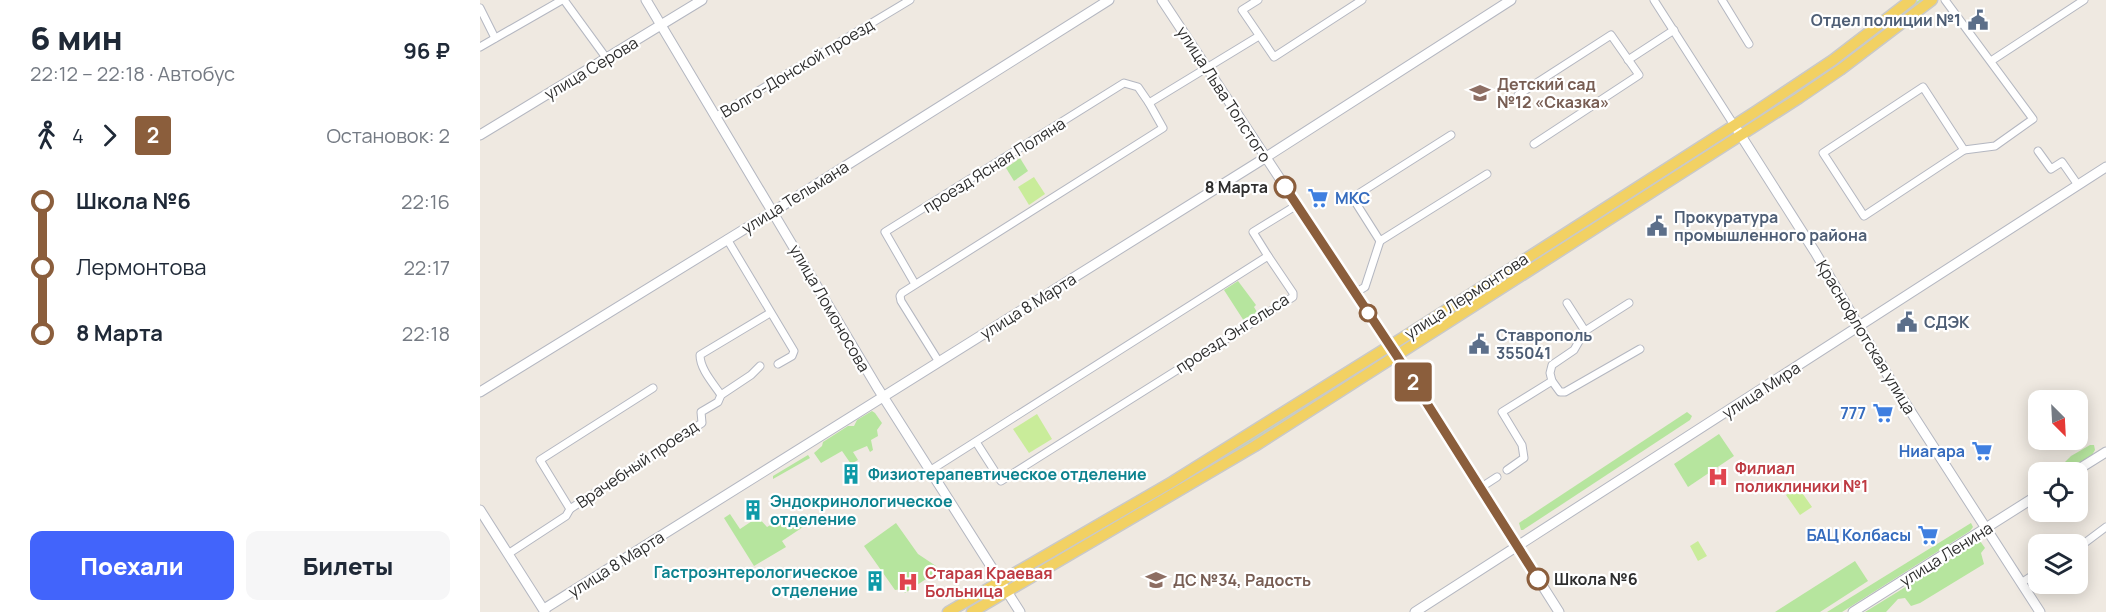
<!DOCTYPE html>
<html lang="ru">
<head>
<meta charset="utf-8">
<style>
  body { margin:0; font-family:Manrope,sans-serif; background:#f6f6f7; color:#1f2937; height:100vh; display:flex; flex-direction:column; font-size:22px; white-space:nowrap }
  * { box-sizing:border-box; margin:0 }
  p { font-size:20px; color:#747a83 }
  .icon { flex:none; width:33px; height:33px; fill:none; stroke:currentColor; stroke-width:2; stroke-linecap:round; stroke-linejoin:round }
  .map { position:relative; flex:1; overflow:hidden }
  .details { display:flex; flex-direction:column; background:#fff; width:480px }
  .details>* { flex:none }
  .badge { padding:0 12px; border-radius:4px; font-size:21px; line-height:39px }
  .needle { width:39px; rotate:156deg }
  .controls { position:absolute; left:1548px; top:390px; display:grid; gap:12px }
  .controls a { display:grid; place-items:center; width:60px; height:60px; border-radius:12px; background:#fff; box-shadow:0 3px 15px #0003; font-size:30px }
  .map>.badge { position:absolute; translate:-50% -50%; box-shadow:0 0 0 3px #fff }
  .legs { display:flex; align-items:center; gap:9px; height:66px; padding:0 30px; font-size:20px }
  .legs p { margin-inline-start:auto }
  .headline { display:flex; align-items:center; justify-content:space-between; height:102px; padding:0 30px }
  h1 { font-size:33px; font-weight:800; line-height:45px }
  .button { display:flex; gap:12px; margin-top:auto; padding:12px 30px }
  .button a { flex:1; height:69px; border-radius:12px; background:#4264fb; color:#fff; font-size:24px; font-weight:800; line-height:69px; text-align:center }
  .button a+a { background:#f6f6f7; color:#1f2937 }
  ul { padding:0 30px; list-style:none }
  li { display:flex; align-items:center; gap:21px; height:66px; font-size:22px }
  li i { display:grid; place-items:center; width:9px; height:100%; margin:0 8px; background:currentColor }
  li i::after { content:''; width:15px; height:15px; margin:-8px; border:4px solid; border-radius:50%; background:#fff }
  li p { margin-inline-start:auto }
  li:first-child i { background:linear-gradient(#0000 50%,currentColor 0) }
  li:last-child i { background:linear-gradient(currentColor 50%,#0000 0) }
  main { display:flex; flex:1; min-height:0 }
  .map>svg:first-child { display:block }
  .green { fill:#b6e59e }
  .pitch { fill:#c9ec9a }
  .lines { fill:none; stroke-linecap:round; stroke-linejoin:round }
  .street-casing { stroke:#b4b7c1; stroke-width:9 }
  .secondary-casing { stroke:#b4b7c1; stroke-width:11 }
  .primary-casing { stroke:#c9c9c9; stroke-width:13 }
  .street { stroke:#fff; stroke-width:7 }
  .secondary { stroke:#fff; stroke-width:9 }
  .primary { stroke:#f2d163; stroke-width:10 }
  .line-1-casing { stroke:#fff; stroke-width:14 }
  .line-1 { stroke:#8b5e3c; stroke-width:9 }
  .stop-1-dot { fill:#fff; stroke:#8b5e3c; stroke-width:3 }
  .labels { text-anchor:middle; stroke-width:4.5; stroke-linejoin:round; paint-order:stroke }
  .service-label { font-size:16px; font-weight:bold; fill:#4e5e75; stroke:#fff; text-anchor:start }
  .street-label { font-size:16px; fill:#2e2e2e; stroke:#fff }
  .education-label { font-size:16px; font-weight:bold; fill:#785e54; stroke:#fff; text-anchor:start }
  .stop-label { font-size:16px; font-weight:bold; fill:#2e2e2e; stroke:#fff; text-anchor:end }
  .shop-label { font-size:16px; font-weight:bold; fill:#366cbe; stroke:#fff; text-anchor:end }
  .health-label { font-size:16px; font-weight:bold; fill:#be3a42; stroke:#fff; text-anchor:start }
  .culture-label { font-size:16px; font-weight:bold; fill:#0d838f; stroke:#fff; text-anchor:start }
</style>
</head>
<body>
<main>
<section class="details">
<div class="headline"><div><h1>6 мин</h1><p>22:12 – 22:18 · Автобус</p></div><b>96 ₽</b></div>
<div class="legs"><svg class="icon" aria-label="walk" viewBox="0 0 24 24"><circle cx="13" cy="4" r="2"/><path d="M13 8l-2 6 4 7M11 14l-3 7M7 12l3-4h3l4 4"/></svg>4<svg class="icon" aria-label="forward" viewBox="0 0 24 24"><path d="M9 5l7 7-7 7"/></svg><b class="badge" style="background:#8b5e3c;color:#fff">2</b><p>Остановок: 2</p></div>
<ul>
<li><i style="color:#8b5e3c"></i><b>Школа №6</b><p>22:16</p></li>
<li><i style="color:#8b5e3c"></i><span>Лермонтова</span><p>22:17</p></li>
<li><i style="color:#8b5e3c"></i><b>8 Марта</b><p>22:18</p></li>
</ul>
<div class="button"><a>Поехали</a><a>Билеты</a></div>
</section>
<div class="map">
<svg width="1626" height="612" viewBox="0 0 1626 612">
  <rect width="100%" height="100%" fill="#efe9e1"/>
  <g class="green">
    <path d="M1439,0H1446L1357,66L1264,128L1263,126L1355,63Z"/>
    <path d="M1250,133L1252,136L919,347L918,346Z"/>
    <path d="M540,158L548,171L534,181L526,168Z"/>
    <path d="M758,281L776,305L774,307L777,312L764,321L744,290Z"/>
    <path d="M907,353L909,354L773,442L535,581L532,579Z"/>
    <path d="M392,411L395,413L402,423L397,430L398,436L391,440L393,450L390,452L387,446L373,452L378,460L371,464L362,451L341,463L334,453L342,446L343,442L368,426H374L377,420Z"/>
    <path d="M1207,412L1212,416L1210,420L1043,530H1041L1039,523Z"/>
    <path d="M1239,434L1254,456L1208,487L1194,464Z"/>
    <path d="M1610,445H1614L1615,450L1612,455L1586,471H1582L1581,466L1591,456Z"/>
    <path d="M328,455L330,458L293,479V476Z"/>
    <path d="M250,514L260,529L278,517L287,527L298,521L302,525L312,518L321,521L323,527L302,541L306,547L274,566L244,518Z"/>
    <path d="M416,523L438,554L456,566L458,571L425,593L422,589L415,590L384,546Z"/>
    <path d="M1491,523L1493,527L1490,531L1362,612H1347Z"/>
    <path d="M1500,541L1505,548L1501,553L1504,564L1440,603L1431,606L1425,598L1418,599L1406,612H1385Z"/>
    <path d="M1375,561L1388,581L1340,612H1295Z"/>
  </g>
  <g class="pitch">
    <path d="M554,177L565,194L549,205L538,187Z"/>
    <path d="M557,414L572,439L549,453L533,429Z"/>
    <path d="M1318,487L1332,507L1320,515L1306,495Z"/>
    <path d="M1218,541L1227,556L1218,561L1210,546Z"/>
  </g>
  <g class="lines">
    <g class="street-casing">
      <g id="street">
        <path d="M84,0L127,59"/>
        <path d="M778,0L762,10L794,57L882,0"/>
        <path d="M1174,0L1254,125"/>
        <path d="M1242,0L1269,44"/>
        <path d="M1465,0L1553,119L1515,146L1484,150"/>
        <path d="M0,8L15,38"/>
        <path d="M0,47L82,0"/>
        <path d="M1148,60L1194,30"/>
        <path d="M1511,61L1604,0"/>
        <path d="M1443,87L1484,150L1384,216L1343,153Z"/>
        <path d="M1038,95L1131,35L1159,75L1054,144"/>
        <path d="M235,117L430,0"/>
        <path d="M971,135L875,196L874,200L900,241L1007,174"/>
        <path d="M1558,151L1571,169L1582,162L1598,185"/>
        <path d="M247,239L314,351L312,356L298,364"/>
        <path d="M788,256L773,232L817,205"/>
        <path d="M435,284L405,232L644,83L658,87L669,103"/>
        <path d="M875,293L885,287L900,241"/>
        <path d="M1087,303L1105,331"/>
        <path d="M459,362L421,301L420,296L422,293L683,128L669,103L779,36"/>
        <path d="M1072,381L1070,373L1072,365L1094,350L1105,331L1149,303"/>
        <path d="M241,395C233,383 220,369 220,355L290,313"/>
        <path d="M451,470L788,256L813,293V297L521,481L496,442"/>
        <path d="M1027,470L1044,458L1042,445L1022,412L1072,381L1080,392H1085L1160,349"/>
        <path d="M1000,488L1017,477"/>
        <path d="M90,509L222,423L221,412L238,402L241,395L271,375L280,366"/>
        <path d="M1598,548L1626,527"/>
        <path d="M28,554L86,516L90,509L60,460L173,388"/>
        <path d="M1541,583L1558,572"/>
      </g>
    </g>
    <g class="secondary-casing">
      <g id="secondary">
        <path d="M166,0L397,387L540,612"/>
        <path d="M682,0L917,356L1079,612"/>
        <path d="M1258,131L1335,252L1413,384L1560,612"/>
        <path d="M0,135L222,0"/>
        <path d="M0,392L302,206L629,0"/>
        <path d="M1594,472L1626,452"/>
        <path d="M0,510L65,612"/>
        <path d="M64,609L780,161L1031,0"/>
        <path d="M935,612L1626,167"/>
        <path d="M1373,612L1558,495"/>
      </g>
    </g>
    <g class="primary-casing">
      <g id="primary">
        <path d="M468,612L692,482L924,337L1275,112L1353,60L1431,0"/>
        <path d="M492,612L775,446L1319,98L1360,70L1452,0"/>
      </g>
    </g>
    <use href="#street" class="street"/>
    <use href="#secondary" class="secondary"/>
    <use href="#primary" class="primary"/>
  </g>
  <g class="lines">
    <g class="line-1-casing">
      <path id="line-1" d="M805,187L917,356L1058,579"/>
    </g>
    <use href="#line-1" class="line-1"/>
  </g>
  <defs>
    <g id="civic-bare" transform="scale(1.62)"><path d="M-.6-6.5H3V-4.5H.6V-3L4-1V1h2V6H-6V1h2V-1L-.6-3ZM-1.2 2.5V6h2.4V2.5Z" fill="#5c6f8a" stroke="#fff" stroke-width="2.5" paint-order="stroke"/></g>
    <g id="school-bare" transform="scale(1.62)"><path d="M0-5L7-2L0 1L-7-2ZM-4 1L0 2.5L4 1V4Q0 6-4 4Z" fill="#8d6e63" stroke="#fff" stroke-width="2.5" paint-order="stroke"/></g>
    <g id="supermarket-bare" transform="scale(1.62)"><path d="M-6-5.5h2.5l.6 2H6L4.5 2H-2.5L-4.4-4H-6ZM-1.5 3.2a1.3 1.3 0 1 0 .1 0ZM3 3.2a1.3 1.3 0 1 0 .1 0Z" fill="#3f7fe0" stroke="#fff" stroke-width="2.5" paint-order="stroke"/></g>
    <g id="building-bare" transform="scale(1.62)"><path d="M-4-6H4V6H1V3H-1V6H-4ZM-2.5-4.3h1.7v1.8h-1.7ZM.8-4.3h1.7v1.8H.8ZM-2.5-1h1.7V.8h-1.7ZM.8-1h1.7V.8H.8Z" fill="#0f9aa8" stroke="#fff" stroke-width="2.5" paint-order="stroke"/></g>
    <g id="hospital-bare" transform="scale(1.62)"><path d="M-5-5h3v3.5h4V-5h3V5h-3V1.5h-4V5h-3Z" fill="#e0444e" stroke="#fff" stroke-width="2.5" paint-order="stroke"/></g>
  </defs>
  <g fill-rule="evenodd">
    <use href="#civic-bare" x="1498" y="20"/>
    <use href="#school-bare" x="1000" y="93"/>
    <use href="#supermarket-bare" x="838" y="198"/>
    <use href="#civic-bare" x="1177" y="226"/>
    <use href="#civic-bare" x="1427" y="322"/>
    <use href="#civic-bare" x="999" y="344"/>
    <use href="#supermarket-bare" x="1403" y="413"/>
    <use href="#supermarket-bare" x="1502" y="451"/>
    <use href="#building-bare" x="371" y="474"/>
    <use href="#hospital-bare" x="1238" y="477"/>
    <use href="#building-bare" x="273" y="510"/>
    <use href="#supermarket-bare" x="1448" y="535"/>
    <use href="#school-bare" x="676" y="580"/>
    <use href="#building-bare" x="395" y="581"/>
    <use href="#hospital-bare" x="428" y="582"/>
  </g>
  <g class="stop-1-dot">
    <circle cx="805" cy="187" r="10"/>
    <circle cx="888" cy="313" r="8"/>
    <circle cx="1058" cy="579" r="10"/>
  </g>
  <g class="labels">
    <g class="service-label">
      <text x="1481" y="26" text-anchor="end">Отдел полиции №1</text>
      <text x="1194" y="223">Прокуратура<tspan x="1194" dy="18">промышленного района</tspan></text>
      <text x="1444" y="328">СДЭК</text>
      <text x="1016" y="341">Ставрополь<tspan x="1016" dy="18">355041</tspan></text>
    </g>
    <g class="street-label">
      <text transform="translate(111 68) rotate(-31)" y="6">улица Серова</text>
      <text transform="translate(317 68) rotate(-31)" y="6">Волго-Донской проезд</text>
      <text transform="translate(744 94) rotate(57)" y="6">улица Льва Толстого</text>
      <text transform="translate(514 165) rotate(-32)" y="6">проезд Ясная Поляна</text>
      <text transform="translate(315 197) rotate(-32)" y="6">улица Тельмана</text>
      <text transform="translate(986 296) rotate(-33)" y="6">улица Лермонтова</text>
      <text transform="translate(548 306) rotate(-32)" y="6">улица 8 Марта</text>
      <text transform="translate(350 308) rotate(60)" y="6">улица Ломоносова</text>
      <text transform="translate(752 333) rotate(-33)" y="6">проезд Энгельса</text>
      <text transform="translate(1386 337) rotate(59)" y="6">Краснофлотская улица</text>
      <text transform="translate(1281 390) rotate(-33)" y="6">улица Мира</text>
      <text transform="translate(157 464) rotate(-34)" y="6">Врачебный проезд</text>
      <text transform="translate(1466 554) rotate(-32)" y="6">улица Ленина</text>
      <text transform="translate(136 564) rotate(-32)" y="6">улица 8 Марта</text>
    </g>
    <g class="education-label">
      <text x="1017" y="90">Детский сад<tspan x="1017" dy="18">№12 «Сказка»</tspan></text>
      <text x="693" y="586">ДС №34, Радость</text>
    </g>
    <g class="stop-label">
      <text x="788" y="193">8 Марта</text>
      <text x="1074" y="585" text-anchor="start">Школа №6</text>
    </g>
    <g class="shop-label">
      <text x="855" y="204" text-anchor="start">МКС</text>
      <text x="1386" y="419">777</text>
      <text x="1485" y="457">Ниагара</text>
      <text x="1431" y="541">БАЦ Колбасы</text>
    </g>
    <g class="health-label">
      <text x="1255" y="474">Филиал<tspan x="1255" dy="18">поликлиники №1</tspan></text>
      <text x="445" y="579">Старая Краевая<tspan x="445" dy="18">Больница</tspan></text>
    </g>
    <g class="culture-label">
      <text x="388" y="480">Физиотерапевтическое отделение</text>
      <text x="290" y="507">Эндокринологическое<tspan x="290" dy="18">отделение</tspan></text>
      <text x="378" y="578" text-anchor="end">Гастроэнтерологическое<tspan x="378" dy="18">отделение</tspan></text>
    </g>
  </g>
</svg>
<div class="controls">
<a><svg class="needle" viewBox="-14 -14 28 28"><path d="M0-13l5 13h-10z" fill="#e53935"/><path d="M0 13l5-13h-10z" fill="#747a83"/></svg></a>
<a><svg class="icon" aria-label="locate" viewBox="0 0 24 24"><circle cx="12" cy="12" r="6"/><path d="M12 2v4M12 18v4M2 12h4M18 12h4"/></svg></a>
<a><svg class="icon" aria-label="layers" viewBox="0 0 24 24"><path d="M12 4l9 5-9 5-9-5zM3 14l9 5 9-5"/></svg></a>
</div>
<b class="badge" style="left:933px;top:382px;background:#8b5e3c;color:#fff">2</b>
</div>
</main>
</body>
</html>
